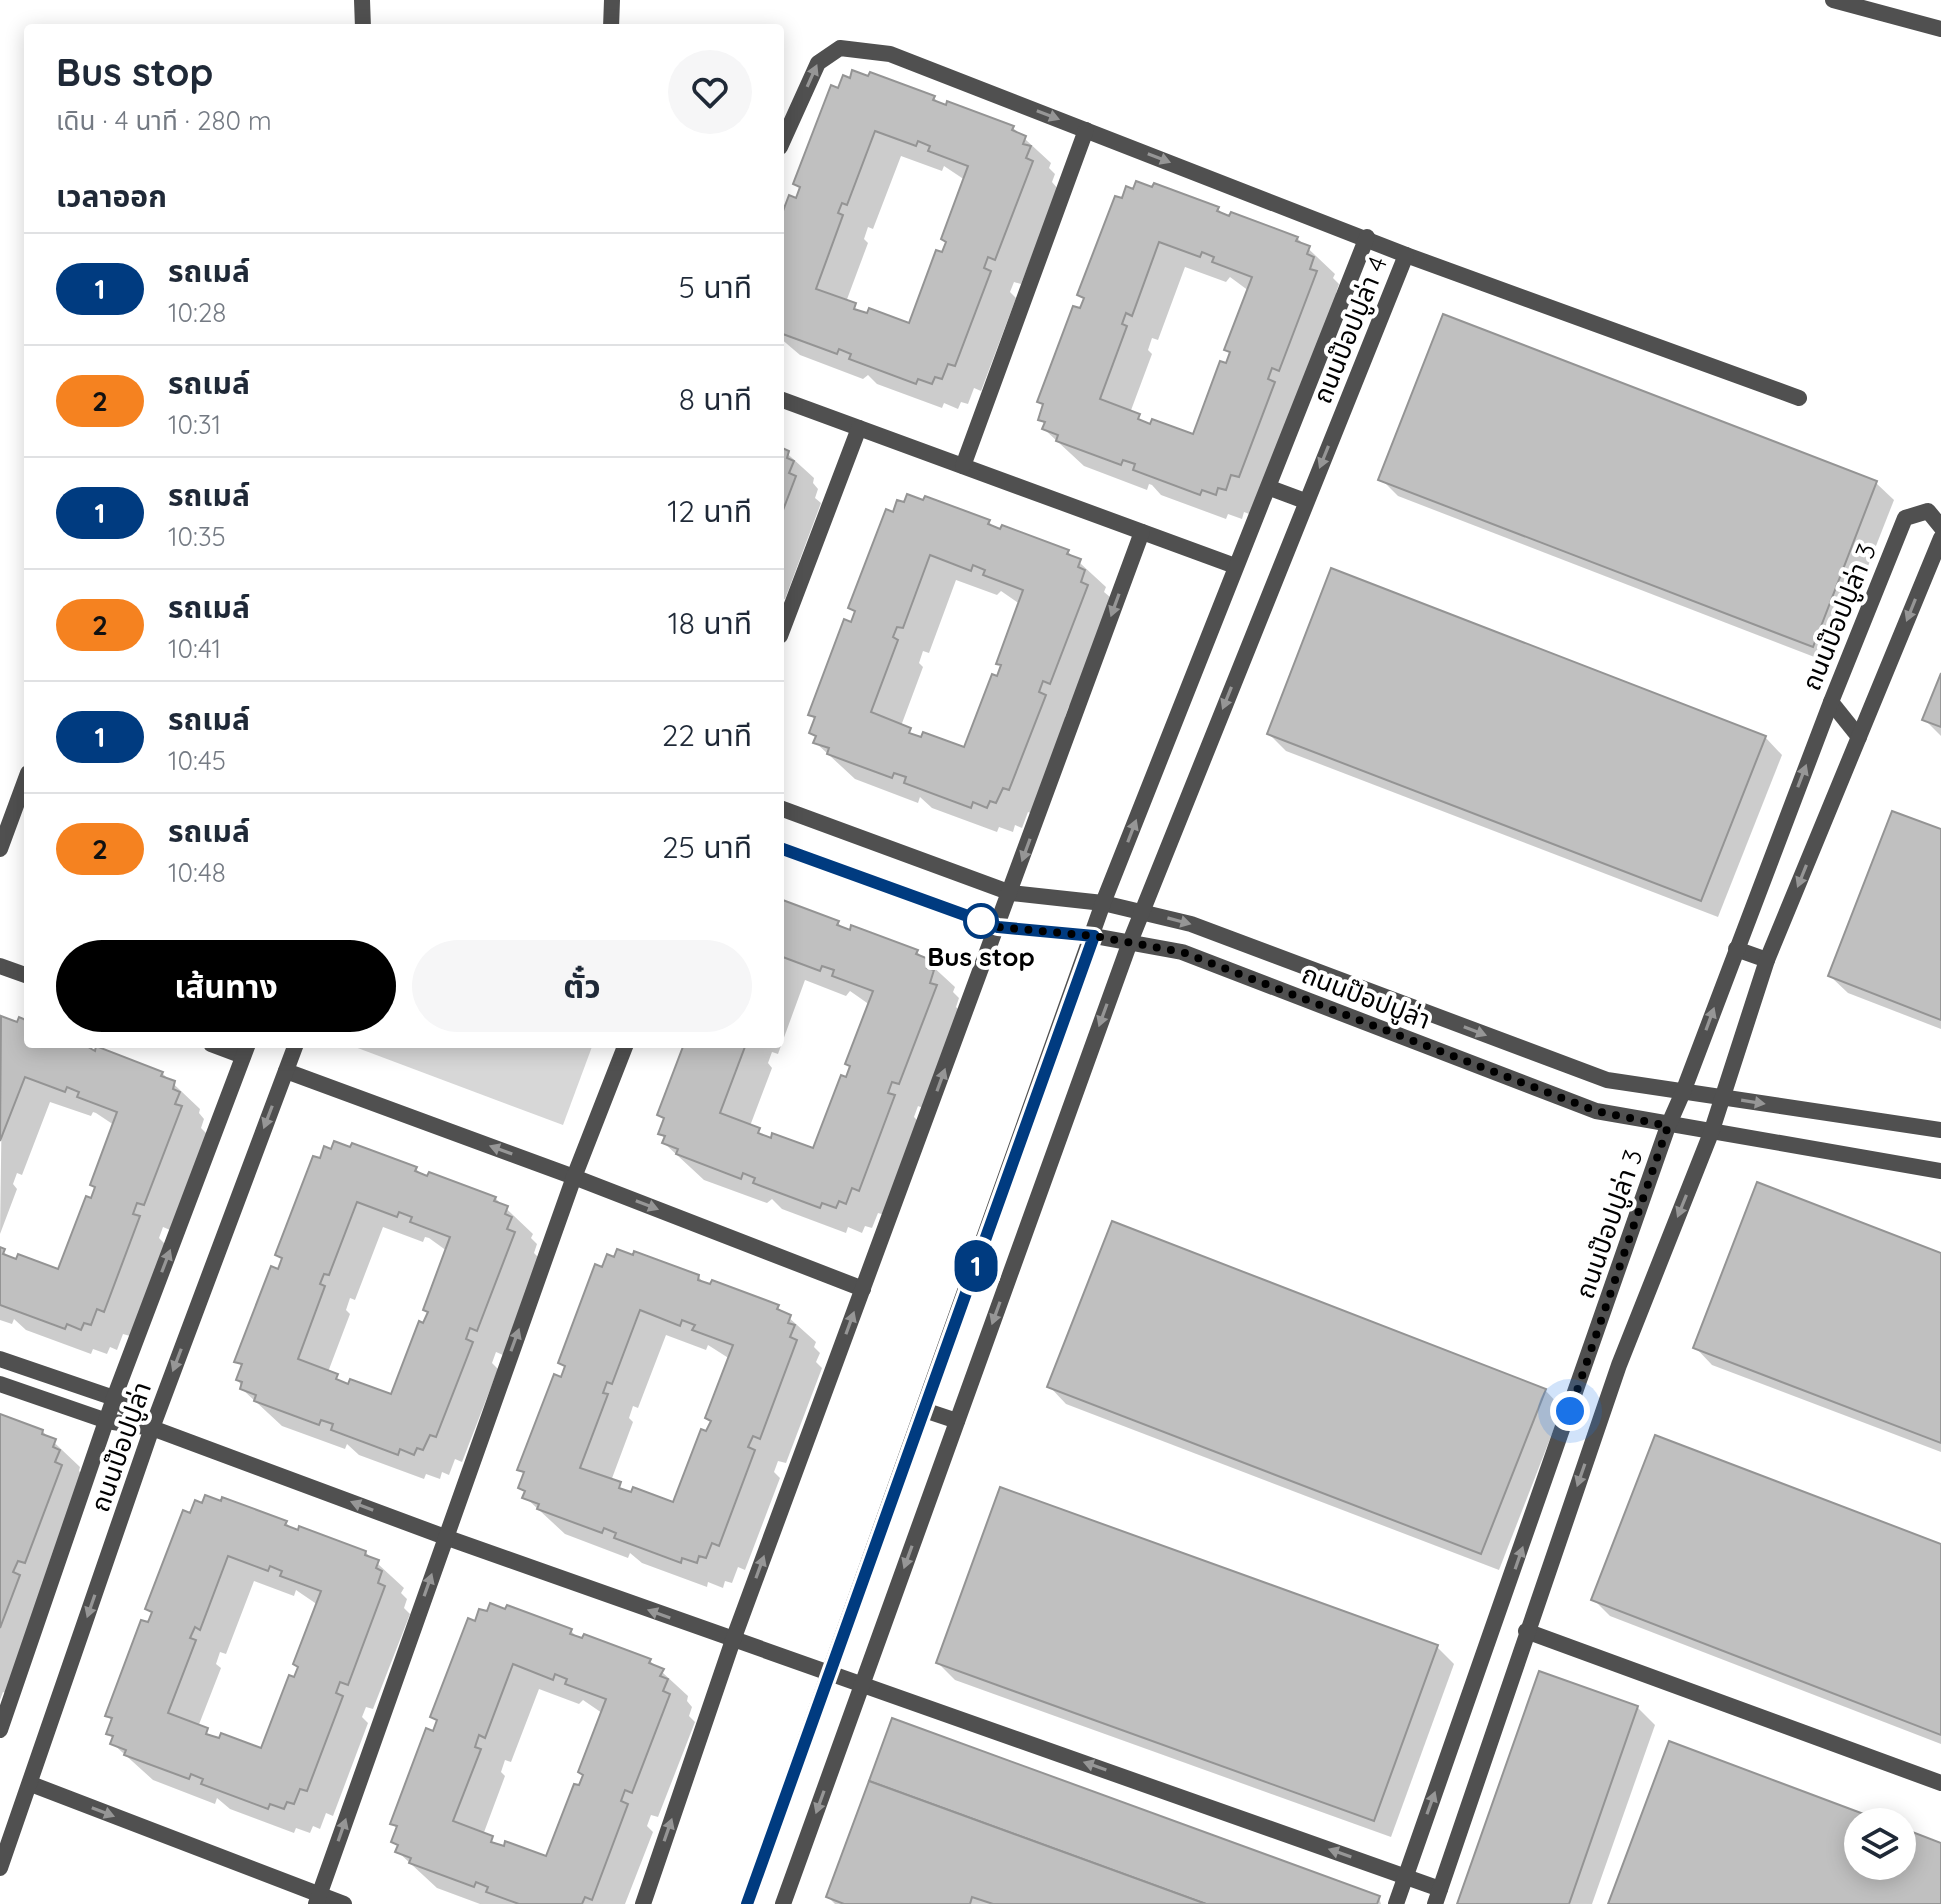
<!DOCTYPE html>
<html lang="th">
<head>
<meta charset="utf-8">
<style>
  body { margin:0; font-family:Quicksand,"Noto Sans Thai",sans-serif; background:#f6f6f7; color:#1f2937; height:100vh; display:flex; flex-direction:column; font-size:30px; white-space:nowrap }
  * { box-sizing:border-box; margin:0 }
  p { font-size:26px; color:#747a83 }
  .icon { flex:none; width:44px; height:44px; fill:none; stroke:currentColor; stroke-width:2; stroke-linecap:round; stroke-linejoin:round }
  .map { position:relative; flex:1; overflow:hidden }
  .drawer { position:absolute; left:24px; top:24px; width:760px; height:1024px; display:flex; flex-direction:column; background:#fff; border-radius:8px; box-shadow:0 4px 20px #0003 }
  .drawer>* { flex:none }
  .badge { padding:0 16px; border-radius:26px; font-size:28px; line-height:52px }
  .controls { position:absolute; left:1844px; top:1808px; display:grid; gap:16px }
  .controls a { display:grid; place-items:center; width:72px; height:72px; border-radius:50%; background:#fff; box-shadow:0 4px 20px #0003; font-size:40px }
  .you { position:absolute; width:40px; height:40px; margin:-20px; border:6px solid #fff; border-radius:50%; background:#1a73e8; box-shadow:0 0 0 12px #1a73e833 }
  .map>.badge { position:absolute; translate:-50% -50%; box-shadow:0 0 0 4px #fff }
  h2 { padding:0 32px; font-size:30px; line-height:72px }
  .round { display:grid; place-items:center; flex:none; width:84px; height:84px; border-radius:42px; background:#f6f6f7 }
  .head { display:flex; align-items:center; justify-content:space-between; height:136px; padding:0 32px }
  h1 { font-size:38px; font-weight:700; line-height:60px }
  .cta { display:flex; gap:16px; margin-top:auto; padding:16px 32px }
  .cta a { flex:1; height:92px; border-radius:48px; background:#000; color:#fff; font-size:32px; font-weight:700; line-height:92px; text-align:center }
  .cta a+a { background:#f6f6f7; color:#1f2937 }
  ul { padding:0; list-style:none }
  li { display:flex; align-items:center; gap:24px; height:112px; padding:0 32px; border-top:2px solid #e0e1e3 }
  li div { flex:1 }
  li b { display:block; font-size:30px }
  li em { font-style:normal }
  li .badge { min-width:88px; font-weight:700; text-align:center }
  .map>svg:first-child { display:block }
  .pitch { fill:#d7d7d7 }
  .shadow { fill:#0003; fill-rule:evenodd }
  .building { fill:#c0c0c0; stroke:#949494; stroke-width:2; fill-rule:evenodd }
  .lines { fill:none; stroke-linecap:round; stroke-linejoin:round }
  .street { stroke:#505050; stroke-width:16 }
  .oneway { fill:#969696 }
  .line-casing { stroke:#fff; stroke-width:18 }
  .line { stroke:#003b80; stroke-width:12 }
  .walk { stroke:#000; stroke-width:8; stroke-dasharray:0 14.4 }
  .stop-dot { fill:#fff; stroke:#003b80; stroke-width:4 }
  .labels { text-anchor:middle; stroke-width:8; stroke-linejoin:round; paint-order:stroke }
  .street-label { font-size:26px; fill:#000; stroke:#fff }
  .stop-label { font-size:26px; font-weight:bold; fill:#000; stroke:#fff }
</style>
</head>
<body>
<div class="map">
<svg width="1941" height="1904" viewBox="0 0 1941 1904">
  <rect width="100%" height="100%" fill="#fff"/>
  <path class="pitch" d="M347,1044H593L563,1125Z"/>
  <g class="shadow">
    <path d="M832,88L934,98L942,106L1013,128L1051,163L1049,168L1055,174L1052,182L1058,189L1021,284L1014,282L1010,292L1016,298L981,391L974,388L968,404L961,402L958,409L944,403L942,408L877,384L868,375L863,379L800,355L780,338V225L797,200L801,189L795,184ZM901,156L942,171L944,166L965,180L943,255L910,326L865,315L846,302L868,243L864,239L868,227L873,229Z"/>
    <path d="M1116,198L1218,209L1225,216L1297,238L1335,274L1333,278L1339,284L1336,293L1341,299L1252,515L1244,512L1242,519L1228,514L1226,519L1161,495L1152,485L1149,484L1147,490L1084,466L1044,429L1046,425L1040,419L1045,407L1039,401L1081,311L1085,300L1079,294ZM1185,267L1226,282L1230,277L1249,291L1227,350L1231,354L1227,366L1194,436L1148,425L1130,413L1152,354L1148,350L1152,338L1158,340Z"/>
    <path d="M780,447L814,478L813,483L818,489L815,498L821,503L785,599L780,598Z"/>
    <path d="M1381,479L1876,483L1894,500L1830,663L1398,496Z"/>
    <path d="M887,512L989,522L996,530L1068,552L1106,587L1104,592L1110,597L1076,708L1069,706L1065,717L1071,722L1035,815L1028,812L1022,828L1015,825L1013,832L999,827L997,832L932,808L920,797L918,803L855,779L815,742L817,738L811,733L816,720L810,714L856,614L850,607ZM956,580L997,595L1001,591L1020,604L998,663L1002,667L998,679L965,750L919,739L901,726L923,667L919,663L923,651L929,653Z"/>
    <path d="M1941,678V736L1925,720Z"/>
    <path d="M1269,734L1765,737L1782,755L1718,917L1286,751Z"/>
    <path d="M1941,832V1029L1848,993L1830,976Z"/>
    <path d="M780,901L838,923L845,930L917,952L955,987L953,992L959,998L956,1007L962,1013L925,1109L918,1106L914,1117L920,1123L885,1215L878,1213L872,1228L865,1226L862,1233L848,1227L846,1233L782,1209L772,1199L767,1203L704,1180L664,1143L666,1139L660,1133L665,1120L659,1115L686,1044H780ZM805,980L846,996L850,991L870,1005L847,1064L851,1068L847,1080L814,1150L768,1139L750,1126L772,1068L768,1063L772,1052L778,1054Z"/>
    <path d="M3,1018L18,1024L28,1023V1044H84L91,1052L162,1073L200,1109L199,1113L204,1119L201,1128L207,1134L170,1230L163,1227L159,1238L165,1244L130,1336L123,1334L117,1350L110,1347L107,1354L93,1349L91,1354L26,1330L14,1319L12,1324L0,1320V1249L14,1261L59,1272L92,1200L97,1189L92,1185L114,1125L96,1113L93,1112L91,1116L50,1102L22,1175L17,1173L13,1184L17,1189L0,1234Z"/>
    <path d="M314,1158L416,1169L423,1176L495,1198L533,1234L531,1238L537,1244L534,1253L540,1259L503,1355L496,1352L492,1363L498,1369L462,1462L455,1459L449,1475L442,1472L440,1479L426,1474L424,1479L359,1455L347,1444L345,1449L282,1426L242,1389L238,1379L243,1367L237,1361L283,1260L277,1254ZM383,1227L423,1242L425,1237L429,1238L447,1251L425,1310L429,1314L392,1397L347,1386L328,1372L350,1314L346,1310L350,1298L355,1300Z"/>
    <path d="M1941,1255V1452L1712,1365L1695,1347Z"/>
    <path d="M597,1267L698,1277L707,1285L777,1307L816,1342L814,1347L820,1353L816,1362L822,1368L786,1463L778,1461L774,1472L780,1478L745,1570L738,1567L732,1583L725,1581L723,1588L708,1582L707,1587L642,1563L630,1553L628,1558L565,1534L525,1497L526,1493L521,1487L525,1475L520,1469L562,1380L566,1368L560,1363ZM666,1335L706,1350L708,1345L730,1359L707,1418L712,1423L675,1505L629,1494L611,1481L633,1422L629,1418L633,1406L638,1408Z"/>
    <path d="M1049,1386L1545,1390L1562,1408L1499,1570L1066,1404Z"/>
    <path d="M0,1416L42,1431L80,1467L79,1471L85,1477L10,1695L3,1692L0,1700Z"/>
    <path d="M184,1513L286,1523L294,1530L365,1552L404,1588L401,1593L407,1599L404,1608L410,1614L373,1709L366,1707L362,1717L368,1723L333,1816L326,1813L320,1829L313,1826L310,1833L296,1828L294,1833L230,1809L217,1798L215,1804L153,1780L112,1743L114,1739L108,1733L113,1721L107,1715L149,1625L153,1614L148,1609ZM254,1581L294,1596L296,1590L318,1605L295,1680L262,1750L217,1740L198,1727L221,1668L216,1664L220,1652L226,1654Z"/>
    <path d="M1941,1546V1744L1610,1616L1593,1599Z"/>
    <path d="M469,1621L571,1631L579,1639L650,1661L688,1696L687,1701L692,1707L689,1716L695,1722L658,1817L651,1815L647,1826L653,1832L625,1904H480L437,1888L397,1851L399,1847L393,1842L398,1829L392,1823L434,1734L438,1722L433,1717ZM539,1689L579,1704L583,1700L602,1713L580,1788L547,1859L502,1848L483,1835L505,1776L501,1772L505,1760L511,1762Z"/>
    <path d="M1437,1647L1454,1664L1391,1837L955,1680L938,1663Z"/>
    <path d="M1637,1707L1655,1725L1592,1904H1460Z"/>
    <path d="M893,1721L1379,1898L1381,1904H835L828,1897Z"/>
  </g>
  <g class="building">
    <path d="M852,70L868,76L870,72L935,96L933,100L946,105L947,101L1014,126L1012,130L1026,136L1023,144L1031,146L1026,158L1033,161L995,260L988,257L984,268L991,271L955,366L948,364L942,379L935,377L932,384L918,379L916,384L849,359L851,354L839,349L837,354L780,333V219L789,195L796,198L800,187L793,184L831,85L838,88L843,75L850,78ZM875,131L916,146L918,141L930,146L928,151L968,166L941,239L946,242L942,252L936,250L909,323L869,308L867,313L854,309L856,303L816,289L843,215L838,213L842,203L847,205Z"/>
    <path d="M1136,181L1152,187L1154,183L1219,207L1217,211L1229,216L1231,212L1298,237L1296,241L1310,246L1307,254L1314,257L1310,269L1317,271L1279,371L1272,368L1268,379L1275,382L1239,477L1231,475L1226,490L1218,488L1216,495L1202,490L1200,495L1133,470L1135,464L1123,460L1121,465L1056,441L1058,435L1042,429L1045,422L1038,420L1043,404L1037,402L1073,306L1080,308L1084,298L1077,295L1115,196L1122,198L1126,186L1133,189ZM1159,242L1200,257L1202,252L1214,257L1212,262L1252,277L1224,350L1230,352L1226,363L1220,361L1193,434L1152,419L1150,424L1138,419L1140,414L1100,399L1127,326L1122,324L1126,313L1132,316Z"/>
    <path d="M1443,314L1877,481L1813,647L1378,480Z"/>
    <path d="M780,447L789,451L787,458L794,461L789,473L796,476L780,518Z"/>
    <path d="M907,494L923,500L925,496L990,520L988,524L1000,529L1002,525L1069,550L1067,554L1081,559L1078,567L1085,570L1081,582L1088,585L1050,684L1043,681L1039,692L1046,695L1009,790L1003,788L996,803L990,801L987,808L973,802L971,808L904,783L906,777L894,773L892,778L827,754L829,748L813,743L816,736L809,733L815,717L808,715L844,619L851,622L855,611L848,608L886,509L893,512L897,500L904,502ZM930,555L971,571L973,565L985,570L983,575L1023,590L996,664L1001,665L997,676L992,674L964,747L923,732L921,737L909,733L911,728L871,712L898,640L893,637L897,627L903,628Z"/>
    <path d="M1331,568L1766,736L1701,901L1267,734Z"/>
    <path d="M1941,673V727L1922,720Z"/>
    <path d="M1892,811L1941,829V1020L1828,976Z"/>
    <path d="M780,899L839,921L837,925L850,930L851,925L918,950L916,954L931,960L927,968L934,970L930,983L937,985L899,1084L892,1082L888,1093L895,1095L859,1191L852,1188L846,1204L839,1201L836,1208L822,1203L820,1208L753,1183L755,1178L743,1173L741,1179L676,1154L678,1149L662,1143L665,1136L658,1134L664,1118L657,1115L684,1044H746L720,1113L760,1128L758,1133L771,1138L772,1133L813,1148L841,1075L846,1077L850,1066L845,1064L873,991L832,976L834,970L822,966L820,971L780,956Z"/>
    <path d="M1,1016L17,1022L19,1017L28,1021V1044H83L95,1051L96,1046L163,1072L161,1076L175,1081L173,1089L180,1092L175,1104L182,1106L144,1205L137,1203L133,1214L140,1216L104,1312L97,1309L91,1325L84,1323L81,1330L67,1324L65,1329L0,1305V1247L5,1249L3,1254L16,1259L18,1254L58,1269L86,1196L91,1198L95,1187L90,1185L117,1112L77,1097L79,1092L67,1087L65,1092L25,1077L0,1141Z"/>
    <path d="M334,1141L350,1147L352,1143L417,1167L415,1171L427,1176L429,1172L496,1197L494,1201L508,1206L505,1214L512,1217L507,1229L515,1232L477,1331L470,1328L466,1339L473,1342L436,1437L430,1435L423,1450L417,1448L414,1455L400,1449L398,1455L331,1430L333,1424L321,1420L319,1425L254,1401L256,1395L240,1389L242,1382L236,1380L242,1364L234,1362L271,1266L278,1269L282,1258L275,1255L313,1156L320,1158L324,1146L331,1149ZM357,1202L397,1217L399,1212L412,1217L410,1222L450,1237L423,1310L428,1312L423,1323L419,1321L391,1394L350,1379L348,1384L336,1379L338,1374L298,1359L325,1286L320,1284L324,1274L329,1275Z"/>
    <path d="M1757,1182L1941,1253V1443L1693,1348Z"/>
    <path d="M1112,1221L1546,1389L1481,1554L1047,1387Z"/>
    <path d="M617,1249L633,1255L634,1251L699,1275L698,1280L710,1284L712,1280L779,1305L777,1309L791,1315L788,1323L795,1325L790,1337L797,1340L760,1439L753,1436L748,1447L755,1450L719,1546L712,1543L706,1558L699,1556L697,1563L682,1558L681,1563L614,1538L616,1533L604,1528L602,1533L537,1509L539,1504L522,1498L525,1491L518,1488L524,1472L517,1470L554,1374L561,1377L565,1366L558,1363L595,1264L602,1267L607,1254L614,1257ZM640,1310L680,1326L682,1320L695,1325L692,1330L733,1345L705,1418L711,1421L706,1431L701,1429L673,1502L633,1487L631,1492L619,1488L621,1482L580,1468L608,1394L603,1393L607,1382L612,1384Z"/>
    <path d="M0,1414L43,1430L42,1434L56,1439L53,1447L60,1450L55,1462L62,1465L25,1563L18,1561L13,1572L20,1575L0,1628Z"/>
    <path d="M1655,1435L1941,1544V1735L1591,1600Z"/>
    <path d="M1000,1487L1438,1645L1374,1821L936,1663Z"/>
    <path d="M205,1495L221,1501L222,1497L287,1521L285,1525L298,1530L299,1526L366,1551L365,1555L379,1560L376,1568L382,1571L378,1583L385,1586L348,1685L340,1682L336,1693L343,1696L307,1791L300,1789L294,1804L287,1802L284,1809L270,1804L268,1809L201,1784L203,1779L191,1774L189,1779L124,1755L126,1750L110,1744L113,1736L106,1734L112,1718L105,1716L141,1620L148,1622L152,1612L145,1609L183,1510L190,1513L195,1500L202,1503ZM228,1556L268,1571L270,1566L282,1571L280,1576L321,1591L293,1664L298,1667L294,1677L289,1675L261,1748L221,1733L219,1738L206,1734L208,1728L168,1713L196,1640L190,1638L195,1627L200,1630Z"/>
    <path d="M490,1603L505,1609L507,1605L572,1629L570,1634L582,1638L584,1634L651,1659L649,1663L664,1669L660,1676L668,1679L663,1691L670,1694L632,1793L625,1790L621,1801L628,1804L592,1900L585,1897L582,1904H519L486,1892L488,1887L476,1882L474,1887L409,1863L411,1858L395,1852L398,1845L391,1842L397,1826L390,1824L426,1728L433,1731L437,1720L430,1717L468,1618L475,1621L479,1609L487,1611ZM513,1664L553,1680L555,1674L567,1679L565,1684L606,1699L578,1772L583,1775L579,1785L574,1784L546,1856L505,1841L504,1846L491,1842L493,1836L453,1821L481,1749L475,1747L479,1735L485,1738Z"/>
    <path d="M1539,1671L1638,1706L1569,1904H1457Z"/>
    <path d="M892,1718L1380,1896L1377,1904H1206L869,1781Z"/>
    <path d="M1669,1741L1885,1822H1858V1866H1902V1828L1941,1843V1904H1608Z"/>
    <path d="M869,1781L1206,1904H993L972,1897L970,1904H844L826,1897Z"/>
  </g>
  <g class="lines">
    <g class="street">
      <path d="M362,0L363,28"/>
      <path d="M1833,0L1941,29"/>
      <path d="M611,28L612,0"/>
      <path d="M780,147L818,63L840,48L890,54L1406,255L1799,398"/>
      <path d="M780,399L1235,566"/>
      <path d="M963,466L1086,130"/>
      <path d="M1270,488L1305,501"/>
      <path d="M780,636L859,428"/>
      <path d="M1831,702L1859,737"/>
      <path d="M780,808L1011,893L1103,903L1191,924L1607,1080L1941,1130"/>
      <path d="M780,848L998,927L1094,936L1182,952L1596,1111L1941,1171"/>
      <path d="M0,849L28,773"/>
      <path d="M1736,949L1767,960"/>
      <path d="M0,966L28,976"/>
      <path d="M211,1044L243,1056"/>
      <path d="M286,1071L574,1177L863,1289"/>
      <path d="M0,1359L114,1398L151,1427"/>
      <path d="M0,1384L107,1421L152,1428L445,1537L1440,1889"/>
      <path d="M924,1410L957,1421"/>
      <path d="M1526,1631L1941,1783"/>
      <path d="M0,1730L114,1398L248,1044"/>
      <path d="M31,1784L344,1904"/>
      <path d="M0,1868L152,1428L296,1044"/>
      <path d="M316,1904L574,1177L626,1044"/>
      <path d="M643,1904L733,1640L1142,532"/>
      <path d="M747,1904L1103,903L1367,237"/>
      <path d="M783,1904L1130,942L1406,255"/>
      <path d="M1396,1904L1668,1126L1683,1092L1831,702L1905,518L1928,511L1941,527"/>
      <path d="M1435,1904L1619,1365L1711,1133L1767,960L1941,538"/>
    </g>
  </g>
  <defs><path id="oneway-solid" d="M-6-.8H1V-3.2L6.5 0L1 3.2V.8H-6Z" transform="scale(2)"/></defs>
  <g class="oneway">
    <use href="#oneway-solid" transform="translate(812 76) rotate(-66)"/>
    <use href="#oneway-solid" transform="translate(1048 115) rotate(21)"/>
    <use href="#oneway-solid" transform="translate(1159 158) rotate(21)"/>
    <use href="#oneway-solid" transform="translate(1324 457) rotate(112)"/>
    <use href="#oneway-solid" transform="translate(1115 605) rotate(110)"/>
    <use href="#oneway-solid" transform="translate(1911 610) rotate(112)"/>
    <use href="#oneway-solid" transform="translate(1227 698) rotate(112)"/>
    <use href="#oneway-solid" transform="translate(1802 776) rotate(-69)"/>
    <use href="#oneway-solid" transform="translate(1132 831) rotate(-69)"/>
    <use href="#oneway-solid" transform="translate(1026 850) rotate(110)"/>
    <use href="#oneway-solid" transform="translate(1802 876) rotate(112)"/>
    <use href="#oneway-solid" transform="translate(1179 921) rotate(15)"/>
    <use href="#oneway-solid" transform="translate(1103 1015) rotate(110)"/>
    <use href="#oneway-solid" transform="translate(1710 1019) rotate(-70)"/>
    <use href="#oneway-solid" transform="translate(1475 1031) rotate(21)"/>
    <use href="#oneway-solid" transform="translate(941 1080) rotate(-70)"/>
    <use href="#oneway-solid" transform="translate(1753 1102) rotate(9)"/>
    <use href="#oneway-solid" transform="translate(268 1117) rotate(111)"/>
    <use href="#oneway-solid" transform="translate(501 1150) rotate(-160)"/>
    <use href="#oneway-solid" transform="translate(647 1205) rotate(21)"/>
    <use href="#oneway-solid" transform="translate(1682 1206) rotate(112)"/>
    <use href="#oneway-solid" transform="translate(166 1261) rotate(-69)"/>
    <use href="#oneway-solid" transform="translate(996 1313) rotate(110)"/>
    <use href="#oneway-solid" transform="translate(850 1323) rotate(-70)"/>
    <use href="#oneway-solid" transform="translate(515 1340) rotate(-70)"/>
    <use href="#oneway-solid" transform="translate(177 1360) rotate(111)"/>
    <use href="#oneway-solid" transform="translate(1581 1475) rotate(109)"/>
    <use href="#oneway-solid" transform="translate(362 1506) rotate(-159)"/>
    <use href="#oneway-solid" transform="translate(908 1557) rotate(110)"/>
    <use href="#oneway-solid" transform="translate(1519 1558) rotate(-71)"/>
    <use href="#oneway-solid" transform="translate(760 1567) rotate(-70)"/>
    <use href="#oneway-solid" transform="translate(428 1585) rotate(-71)"/>
    <use href="#oneway-solid" transform="translate(91 1606) rotate(109)"/>
    <use href="#oneway-solid" transform="translate(659 1614) rotate(-160)"/>
    <use href="#oneway-solid" transform="translate(1095 1766) rotate(-161)"/>
    <use href="#oneway-solid" transform="translate(820 1802) rotate(110)"/>
    <use href="#oneway-solid" transform="translate(1431 1803) rotate(-70)"/>
    <use href="#oneway-solid" transform="translate(103 1812) rotate(21)"/>
    <use href="#oneway-solid" transform="translate(342 1830) rotate(-71)"/>
    <use href="#oneway-solid" transform="translate(668 1830) rotate(-71)"/>
    <use href="#oneway-solid" transform="translate(1340 1853) rotate(-161)"/>
  </g>
  <g class="lines">
    <g class="line-casing">
      <path id="line" d="M747,1904L1094,936L998,927L780,848"/>
    </g>
    <use href="#line" class="line"/>
    <path class="walk" d="M981,921L970,917L998,927L1094,936L1182,952L1596,1111L1668,1126L1570,1411"/>
  </g>
  <circle class="stop-dot" cx="981" cy="921" r="16"/>
  <g class="labels">
    <g class="street-label">
      <text transform="translate(1350 330) rotate(-68)" y="9">ถนนป๊อปปูล่า 4</text>
      <text transform="translate(1839 617) rotate(-68)" y="9">ถนนป๊อปปูล่า 3</text>
      <text transform="translate(1366 997) rotate(21)" y="9">ถนนป๊อปปูล่า</text>
      <text transform="translate(1609 1224) rotate(-71)" y="9">ถนนป๊อปปูล่า 3</text>
      <text transform="translate(121 1447) rotate(-71)" y="9">ถนนป๊อปปูล่า</text>
    </g>
    <g class="stop-label">
      <text x="981" y="966">Bus stop</text>
    </g>
  </g>
</svg>
<div class="controls">
<a><svg class="icon" aria-label="layers" viewBox="0 0 24 24"><path d="M12 4l9 5-9 5-9-5zM3 14l9 5 9-5"/></svg></a>
</div>
<div class="you" style="left:1570px;top:1411px"></div>
<b class="badge" style="left:976px;top:1266px;background:#003b80;color:#fff">1</b>
<section class="drawer">
<div class="head"><div><h1>Bus stop</h1><p>เดิน · 4 นาที · 280 m</p></div><a class="round"><svg class="icon" aria-label="heart" viewBox="0 0 24 24"><path d="M12 20l-8-8c-3-5 5-10 8-4 3-6 11-1 8 4z"/></svg></a></div>
<h2>เวลาออก</h2>
<ul>
<li><span class="badge" style="background:#003b80;color:#fff">1</span><div><b>รถเมล์</b><p>10:28</p></div><em>5 นาที</em></li>
<li><span class="badge" style="background:#f58220;color:#111">2</span><div><b>รถเมล์</b><p>10:31</p></div><em>8 นาที</em></li>
<li><span class="badge" style="background:#003b80;color:#fff">1</span><div><b>รถเมล์</b><p>10:35</p></div><em>12 นาที</em></li>
<li><span class="badge" style="background:#f58220;color:#111">2</span><div><b>รถเมล์</b><p>10:41</p></div><em>18 นาที</em></li>
<li><span class="badge" style="background:#003b80;color:#fff">1</span><div><b>รถเมล์</b><p>10:45</p></div><em>22 นาที</em></li>
<li><span class="badge" style="background:#f58220;color:#111">2</span><div><b>รถเมล์</b><p>10:48</p></div><em>25 นาที</em></li>
</ul>
<div class="cta"><a>เส้นทาง</a><a>ตั๋ว</a></div>
</section>
</div>
</body>
</html>
